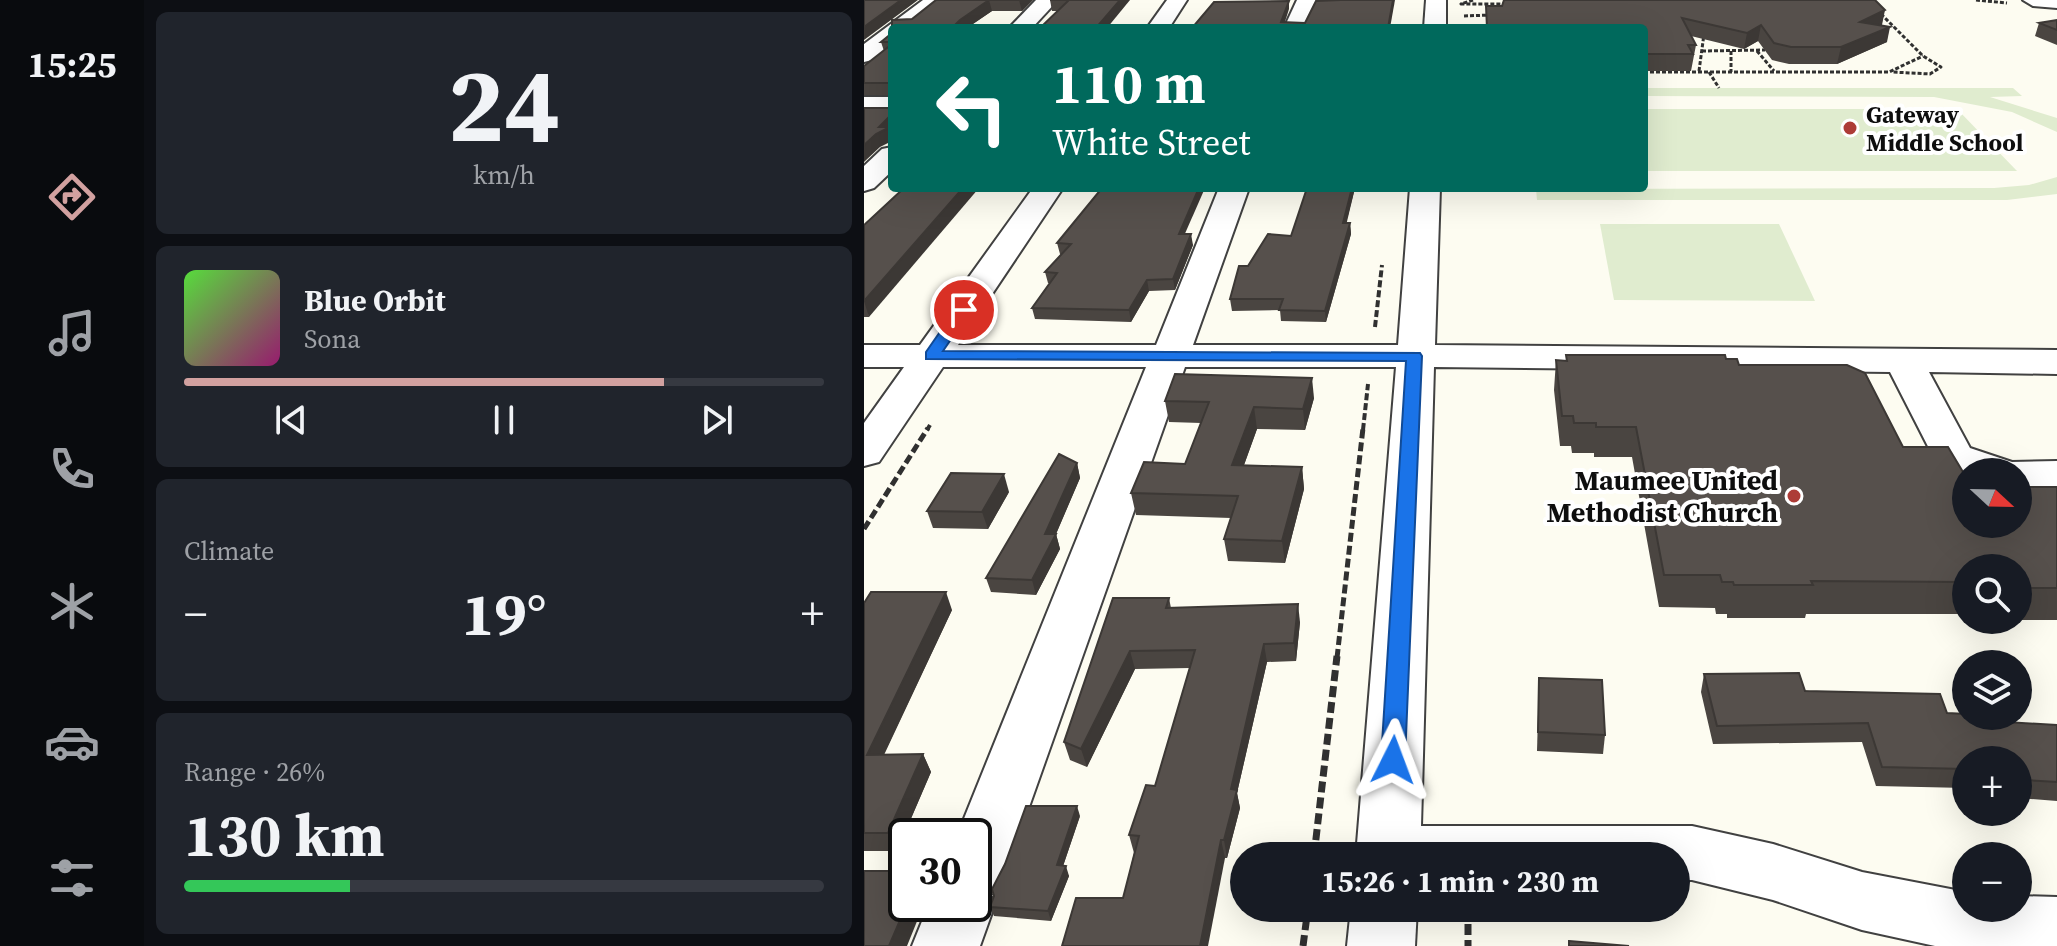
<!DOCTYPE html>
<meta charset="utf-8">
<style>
body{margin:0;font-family:"Source Serif 4",serif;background:#20242c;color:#f1f3f6;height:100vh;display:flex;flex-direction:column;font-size:30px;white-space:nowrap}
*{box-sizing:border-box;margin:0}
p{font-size:26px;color:#9ea1a6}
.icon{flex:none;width:44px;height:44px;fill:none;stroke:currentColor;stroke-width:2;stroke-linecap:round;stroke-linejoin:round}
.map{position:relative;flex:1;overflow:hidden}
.drawer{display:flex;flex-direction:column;gap:12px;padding:12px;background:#0d0f14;width:720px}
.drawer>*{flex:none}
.banner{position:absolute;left:24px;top:24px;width:760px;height:168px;border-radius:8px;box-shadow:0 8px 32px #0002;background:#00695c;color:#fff;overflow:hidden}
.needle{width:52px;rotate:112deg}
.buttons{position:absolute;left:1088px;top:458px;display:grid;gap:16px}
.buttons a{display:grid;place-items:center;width:80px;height:80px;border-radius:50%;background:#171b24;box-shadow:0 8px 32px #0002;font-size:40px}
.speed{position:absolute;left:24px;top:818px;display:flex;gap:16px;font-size:40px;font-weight:700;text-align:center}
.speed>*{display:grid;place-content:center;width:104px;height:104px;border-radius:50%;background:#171b24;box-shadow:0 8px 32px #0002;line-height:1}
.speed .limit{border:4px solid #111;border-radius:12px;background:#fff;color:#111}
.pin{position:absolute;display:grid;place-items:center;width:68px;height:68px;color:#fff;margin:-34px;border:4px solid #fff;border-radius:50%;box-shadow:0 2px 8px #0007}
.me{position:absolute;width:88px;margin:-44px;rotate:3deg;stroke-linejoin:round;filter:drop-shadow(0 0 6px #0008)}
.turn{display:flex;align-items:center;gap:28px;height:168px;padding:0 32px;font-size:36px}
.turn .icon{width:104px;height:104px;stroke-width:2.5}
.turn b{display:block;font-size:56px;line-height:68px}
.big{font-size:60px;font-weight:700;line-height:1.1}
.drawer .tile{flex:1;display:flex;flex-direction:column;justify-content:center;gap:12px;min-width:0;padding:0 28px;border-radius:12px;background:#20242c}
.drawer .dial{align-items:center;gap:0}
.dial b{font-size:104px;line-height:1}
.song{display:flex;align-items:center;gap:24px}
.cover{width:96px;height:96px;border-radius:12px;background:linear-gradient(135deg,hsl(110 70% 55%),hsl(320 70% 35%))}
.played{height:8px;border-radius:4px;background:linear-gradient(90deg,#d2a1a0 75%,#363941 75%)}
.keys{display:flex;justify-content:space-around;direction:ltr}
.heat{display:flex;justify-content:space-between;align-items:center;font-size:44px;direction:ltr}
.charge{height:12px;border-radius:6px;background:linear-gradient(90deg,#34c759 26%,#363941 0)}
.trip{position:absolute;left:366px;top:842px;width:460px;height:80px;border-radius:40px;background:#171b24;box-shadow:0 8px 32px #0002;font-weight:700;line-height:80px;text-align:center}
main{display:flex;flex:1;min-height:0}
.dock{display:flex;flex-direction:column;width:144px;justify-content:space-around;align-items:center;background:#090b0e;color:#9ea1a6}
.dock .icon{width:56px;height:56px}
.dock .selected{color:#d2a1a0}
.dock b{font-size:36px;color:#f1f3f6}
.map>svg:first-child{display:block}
.pitch{fill:#e0eccf}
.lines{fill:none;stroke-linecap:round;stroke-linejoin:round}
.minor-casing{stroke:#414141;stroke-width:4}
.path-far3{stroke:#303030;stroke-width:3;stroke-dasharray:4 2;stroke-linecap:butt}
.path-far2{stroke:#303030;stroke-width:4;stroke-dasharray:7 3;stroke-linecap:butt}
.path-far1{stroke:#303030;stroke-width:5;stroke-dasharray:9 4;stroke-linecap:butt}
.path{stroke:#303030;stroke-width:7;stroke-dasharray:11 5;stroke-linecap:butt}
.minor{fill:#fff;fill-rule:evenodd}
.wall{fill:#4a4541}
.shaded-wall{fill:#3c3835}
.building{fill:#56504c;stroke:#3c3835;stroke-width:2}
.route{fill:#1a73e8;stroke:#114b97;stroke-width:2}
.poi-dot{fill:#ad3c37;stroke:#fff;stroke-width:3}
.labels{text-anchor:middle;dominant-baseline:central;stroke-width:8;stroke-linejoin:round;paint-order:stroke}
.far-poi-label{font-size:24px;font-weight:bold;fill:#0e0e0e;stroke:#fff;text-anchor:start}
.poi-label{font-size:28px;font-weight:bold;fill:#0e0e0e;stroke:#fff;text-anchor:end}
</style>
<main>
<nav class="dock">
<b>15:25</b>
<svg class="icon selected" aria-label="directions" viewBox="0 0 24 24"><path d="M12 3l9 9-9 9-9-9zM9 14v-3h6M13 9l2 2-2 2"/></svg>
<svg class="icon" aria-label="music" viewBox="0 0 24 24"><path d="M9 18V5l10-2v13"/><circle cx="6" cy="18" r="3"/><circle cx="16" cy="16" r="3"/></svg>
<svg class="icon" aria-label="phone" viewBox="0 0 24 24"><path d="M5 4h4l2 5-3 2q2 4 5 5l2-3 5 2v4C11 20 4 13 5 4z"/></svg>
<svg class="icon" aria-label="climate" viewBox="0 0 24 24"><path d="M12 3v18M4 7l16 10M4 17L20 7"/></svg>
<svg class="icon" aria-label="car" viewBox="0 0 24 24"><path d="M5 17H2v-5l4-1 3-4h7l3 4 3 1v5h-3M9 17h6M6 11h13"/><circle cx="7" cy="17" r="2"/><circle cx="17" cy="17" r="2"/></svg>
<svg class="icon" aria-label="filters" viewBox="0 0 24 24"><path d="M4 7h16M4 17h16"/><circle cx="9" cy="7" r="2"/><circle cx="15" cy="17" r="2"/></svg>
</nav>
<section class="drawer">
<div class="tile dial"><b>24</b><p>km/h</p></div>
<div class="tile">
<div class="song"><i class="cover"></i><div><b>Blue Orbit</b><p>Sona</p></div></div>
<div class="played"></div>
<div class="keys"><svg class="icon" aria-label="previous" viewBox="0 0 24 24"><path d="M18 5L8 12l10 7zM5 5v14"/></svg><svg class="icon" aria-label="pause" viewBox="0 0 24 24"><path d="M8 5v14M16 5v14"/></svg><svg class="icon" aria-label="next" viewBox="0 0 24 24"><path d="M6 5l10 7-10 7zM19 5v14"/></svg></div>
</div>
<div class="tile"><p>Climate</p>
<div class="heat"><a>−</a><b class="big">19°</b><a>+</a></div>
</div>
<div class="tile"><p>Range · 26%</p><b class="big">130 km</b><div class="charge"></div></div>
</section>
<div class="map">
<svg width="1193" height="946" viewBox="0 0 1193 946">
<rect width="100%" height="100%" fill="#fdfcf1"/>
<g class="pitch">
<path d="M780,88h369l9,8 -32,1 67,21v14l-45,-20 -78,-15 -290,-1z"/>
<path d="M780,109h313l60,62h-373z"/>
<path d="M1193,177v17l-50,6h-470l-1,-11 458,-1 35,-3z"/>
<path d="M736,224h179l36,77 -201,-1z"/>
</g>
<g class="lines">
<g class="minor-casing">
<g id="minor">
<path d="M59,0h23l-33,28h-21v16l-20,16 -8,2v-18z"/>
<path d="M172,0h22l-26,28h-23z"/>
<path d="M303,0h20l-18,28h-22z"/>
<path d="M433,0h20l-11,28h-22z"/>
<path d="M562,0h20v28h-22z"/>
<path d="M1159,0h34v8l-24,-2z"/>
<rect x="0" y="97" width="28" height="16"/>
<path d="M28,147v24l-18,17 -10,3v-25l18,-17z"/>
<path d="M169,188h30l-105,157h198l63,-157h30l-56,157h205l12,-157h30l-5,157 622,5v24l-128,-2 41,76 42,14 45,-1v26h-39v-15h-52v4l-28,-10 -48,-94 -456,-5 -13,459h271l81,18 89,28 104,20v16h52v-12l39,1v49h-122l-73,-16 -89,-30 -81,-20h-16v-24h-320l40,-489h-211l-179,505 -9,20 -7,2 5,10 -15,42h-68l17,-42h45v-68h-17l189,-469h-203l-64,95 -15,4v-43l40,-56h-40v-22h56z"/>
<path d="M487,908h66l-2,38h-68z"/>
</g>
</g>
<g class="path-far3">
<path d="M609,0l-12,4h46"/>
<path d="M1112,0l31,3"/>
<path d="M1017,14l42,42 18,11 -11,7 -38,-2"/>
<path d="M600,16l26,-1"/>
<path d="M838,51l63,-1"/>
<path d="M867,51v21"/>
<path d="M893,51l17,20"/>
<path d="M835,71l5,-37"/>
<path d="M780,72h245l34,-16"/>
<path d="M845,72l10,16"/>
</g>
<g class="path-far2">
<path d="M511,327l7,-62"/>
<path d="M63,430l3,-5"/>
<path d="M499,430l5,-46"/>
</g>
<g class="path-far1">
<path d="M0,529l64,-101"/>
<path d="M473,658l26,-230"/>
</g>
<g class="path">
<path d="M450,856l23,-200"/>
<path d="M604,908v38"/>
<path d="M439,946l5,-38"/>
</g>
<use href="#minor" class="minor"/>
</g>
<g class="wall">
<path d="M72,0h97l-11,11h-30l-25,17h-75v67h-28v-29l20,-15 -3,-9 11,-9v-13l20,-1z"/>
<path d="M186,0h80l-72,11h-6z"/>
<path d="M622,6l396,19h-1l6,17 -50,22h-48l-17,-4 -14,-19 -14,8 -53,-13 5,9 -5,26h-47v-43h-158z"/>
<path d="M1193,20v25l-22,-9 4,-13z"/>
<path d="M443,188h48l-9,35h4l1,11 -25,88 -45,-1 -1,-11 -48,1 -2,-12 18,-33 43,-30z"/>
<path d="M0,225l5,92h-5z"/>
<path d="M321,234l8,11 -18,45 -26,1 -18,31 -96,-3 -3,-11 18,-25h-2l-3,-11 16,-18h-1l-3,-11z"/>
<path d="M702,355l160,4 177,88 63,77 91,-37v133h-41h2v-52h-52v46h-160l-1,4h-78v-4h-11l-1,-6 -56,-1 -27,-150h-38v-4h-22l-1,-7h-11l-6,-56 2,-30 10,1z"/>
<path d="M450,398l-9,32 -48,-1 -13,36 58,2 2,22 -19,74 -57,-2 -4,-22 7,-21 -95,-3 -5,-22 54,-29 16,-41 -32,-1 -4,-21z"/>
<path d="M213,463l3,15 -24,56 4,15 -24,46 -45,-3 -5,-14z"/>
<path d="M145,492l-21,37 -55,-1 -6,-17z"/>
<path d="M305,598l2,10 129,14 -4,39 -29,1 -30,131 3,15 -13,50h-2l-102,40 11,-45 -5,-18 26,-49 35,-118 -55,1 -48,98 -17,-7 -6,-18z"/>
<path d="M0,603l88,7 -68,145 39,-1 8,18 -34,79h-33z"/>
<path d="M840,674l243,39 26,7 84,5v76l-39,-3v-38h-52v28l-90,-2 -14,-44 -149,2 -12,-52z"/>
<path d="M675,678l66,57 -2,19 -66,-3z"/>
<path d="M216,816l-17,50 6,10 -18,45 -57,-5 -4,-9z"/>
</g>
<g class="shaded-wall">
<path d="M37,0h17l-54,40v-13z"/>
<path d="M125,0l3,11 -25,17h-15l8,-8z"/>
<path d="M155,0h14l-11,11z"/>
<path d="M256,0h10l-23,28h-11z"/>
<path d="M529,0h2l-5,28h-2z"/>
<path d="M425,1v8l-6,19 -2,-6z"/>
<path d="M1021,10l-3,15 -25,13 3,-16z"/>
<path d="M897,25l-3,16 -14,8 3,-16z"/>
<path d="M1026,27l-3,15 -50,22 4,-17z"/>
<path d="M28,114v27l-12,6 -16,15v-17l15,-18z"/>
<path d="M99,188h16l-110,129 -5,-16z"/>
<path d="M335,188h6l-25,57 -1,-11z"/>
<path d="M488,188h3l-11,46 -1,-11z"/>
<path d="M486,223l1,11 -25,88 -1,-11z"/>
<path d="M327,234l2,11 -18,45 -2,-11z"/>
<path d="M283,280l2,11 -18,31 -2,-12z"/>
<path d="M448,378l2,20 -9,32 -2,-21z"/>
<path d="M390,407l3,22 -21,58 -4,-22z"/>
<path d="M213,463l3,15 -27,63 3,-7 4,15 -24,46 -4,-15 13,-46z"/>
<path d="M438,467l2,22 -19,74 -3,-22z"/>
<path d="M140,474l5,18 -21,37 -6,-17z"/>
<path d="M82,592l6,18 -77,163 -8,-18z"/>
<path d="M434,604l2,18 -4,39 -2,-18z"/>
<path d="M400,644l3,18 -30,131 3,15 -13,50 -3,-18 7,-51z"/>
<path d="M266,651l5,18 -48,98 -6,-18z"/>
<path d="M59,754l8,18 -34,79 -9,-18z"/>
<path d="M213,806l3,10 -20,59 -3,-10z"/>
<path d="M357,840l4,18 -17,88h-8z"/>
<path d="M202,866l3,10 -18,45 -3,-10z"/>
<path d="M43,904h17l-17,42h-18z"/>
</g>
<g class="building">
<path d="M0,0h37l-37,27z"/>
<path d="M72,0h83h-30l-29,20 -8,8h-60v14h-11l11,-9v-13l20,-1z"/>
<path d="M186,0h70l-24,28h-56l29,-28z"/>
<path d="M477,0h52l-5,28h-196l22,-26 75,-1 -8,21 24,1 11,-22z"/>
<path d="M640,0h371l10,10 -25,12 30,5 -49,20h-50l-17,-4 -13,-18 -14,8 -65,-15 14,27h-8l5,9h-49v-26h-157l-1,-22h16z"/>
<path d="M1193,20v10l-18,-7z"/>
<path d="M28,44v38l-1,1h-27v-17z"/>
<path d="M0,108h28v6l-13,13h11l-14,7 -12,11z"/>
<path d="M40,188h59l-99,113v-76z"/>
<path d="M238,188h97l-20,46h12l-18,45 -26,1 -18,30 -97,-2 25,-35 -12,-1 26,-28 -14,-1z"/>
<path d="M443,188h45l-9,35h7l-25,88 -46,-1 4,-11h-53l9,-33h9l20,-32 23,2z"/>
<path d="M702,355h159l1,4h11l2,6h108l18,8 38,74h45l18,30v47h52v-37h39v101h-28l-4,-6h-7v-14h-52v14l-155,-1 2,4h-79l-1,-3h-11l-2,-7h-56l-28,-148h-40v-4h-22l-1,-7h-11l-6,-56 11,1z"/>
<path d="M311,374l137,4 -9,31 -49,-2 -22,58 70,2 -20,74 -58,-2 14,-43 -107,-3 13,-31 41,2 24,-62 -44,-1z"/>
<path d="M195,454l18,9 -32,71h11l-24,46 -46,-2z"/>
<path d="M87,473l53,1 -22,38 -55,-1z"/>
<path d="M7,592h75l-79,163 56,-1 -35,79h-24v-230z"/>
<path d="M249,598h56l-3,10 132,-4 -4,39 -30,1 -33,145 6,1 -13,50h-3l-21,106h-138l14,-48h47l16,-62 -10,-1 17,-50 9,1 40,-136 -65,1 -49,98 -17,-7z"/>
<path d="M935,673l6,18 135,3 7,19 19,1v2h5l2,4 84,5v57l-31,-2 -3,-9h-5v-11h-52v9l-84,-2 -14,-44 -151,3 -13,-52z"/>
<path d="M675,678l63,2 3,55 -67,-3z"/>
<path d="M162,806h51l-20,59 9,1 -18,45 -58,-4 4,-11 -2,-7 13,-25z"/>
<path d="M0,871h42v33h1l-18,42h-25z"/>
<path d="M705,941l60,5h-60z"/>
</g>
<path class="route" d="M100,305l7,5 -28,41 477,2 2,3 -17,404 -4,7 -8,3 -9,-3 -3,-7 25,-399 -480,-2v-7l32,-46z"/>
<g class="poi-dot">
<circle cx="986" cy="128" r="8"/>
<circle cx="930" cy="496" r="8"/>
</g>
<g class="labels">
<g class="far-poi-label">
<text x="1002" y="114">Gateway<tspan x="1002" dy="28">Middle School</tspan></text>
</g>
<g class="poi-label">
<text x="914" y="480">Maumee United<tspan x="914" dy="32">Methodist Church</tspan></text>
</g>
</g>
</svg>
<div class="buttons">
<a><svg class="needle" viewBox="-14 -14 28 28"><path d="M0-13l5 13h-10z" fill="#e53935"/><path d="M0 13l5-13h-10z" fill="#9ea1a6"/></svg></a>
<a><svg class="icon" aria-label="search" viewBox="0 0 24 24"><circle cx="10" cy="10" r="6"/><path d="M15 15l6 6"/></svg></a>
<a><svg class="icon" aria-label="layers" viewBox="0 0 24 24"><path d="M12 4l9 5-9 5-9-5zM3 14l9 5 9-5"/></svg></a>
<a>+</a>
<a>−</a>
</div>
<div class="speed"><div class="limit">30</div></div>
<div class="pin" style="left:100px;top:310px;background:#d93025"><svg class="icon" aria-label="arrive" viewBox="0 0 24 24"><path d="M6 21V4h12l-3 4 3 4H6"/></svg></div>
<svg class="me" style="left:529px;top:760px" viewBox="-20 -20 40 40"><path d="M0-17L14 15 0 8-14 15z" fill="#1a73e8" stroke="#fff" stroke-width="4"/></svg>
<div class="trip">15:26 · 1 min · 230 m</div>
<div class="banner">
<div class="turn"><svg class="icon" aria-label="left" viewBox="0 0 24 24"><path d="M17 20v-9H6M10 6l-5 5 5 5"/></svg><div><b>110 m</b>White Street</div></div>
</div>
</div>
</main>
